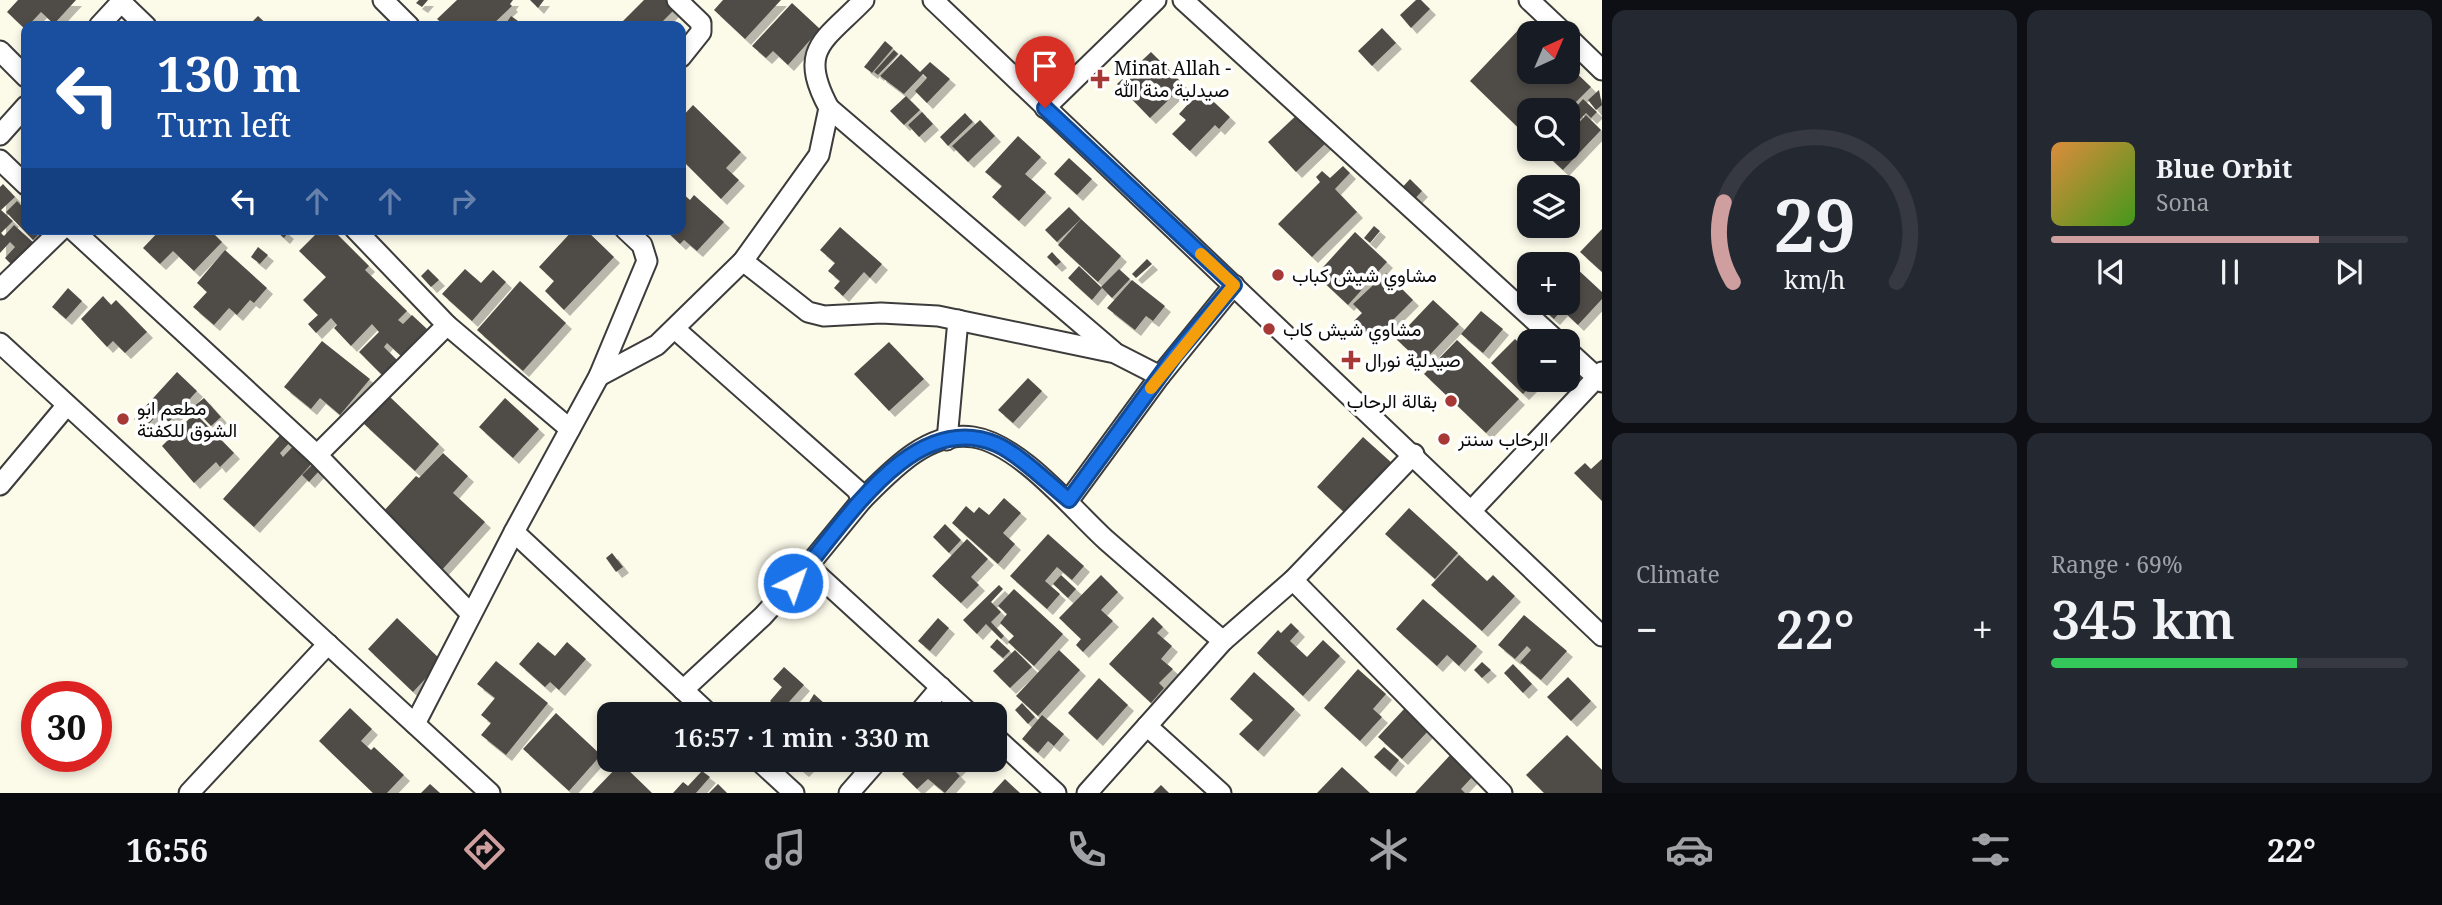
<!DOCTYPE html>
<meta charset="utf-8">
<style>
body{margin:0;font-family:"Noto Serif",Vazirmatn,serif;background:#242831;color:#f1f3f6;height:100vh;display:flex;flex-direction:column;font-size:26px;white-space:nowrap}
*{box-sizing:border-box;margin:0}
p{font-size:23px;color:#9ea1a6}
.icon{flex:none;width:38px;height:38px;fill:none;stroke:currentColor;stroke-width:2;stroke-linecap:round;stroke-linejoin:round}
.map{position:relative;flex:1;overflow:hidden}
.side{display:flex;flex-direction:column;gap:10px;padding:10px;background:#0d0f14;width:840px}
.side>*{flex:none}
.hud{position:absolute;left:21px;top:21px;width:665px;height:214px;border-radius:14px;box-shadow:0 4px 10px #0003;background:#1a4fa0;color:#fff;overflow:hidden}
.needle{width:46px;rotate:44deg}
.controls{position:absolute;left:1517px;top:21px;display:grid;gap:14px}
.controls a{display:grid;place-items:center;width:63px;height:63px;border-radius:14px;background:#171b24;box-shadow:0 4px 10px #0003;font-size:35px}
.speed{position:absolute;left:21px;top:681px;display:flex;gap:14px;font-size:35px;font-weight:700;text-align:center}
.speed>*{display:grid;place-content:center;width:91px;height:91px;border-radius:50%;background:#171b24;box-shadow:0 4px 10px #0003;line-height:1}
.speed .limit{border:10px solid #d22;background:#fff;color:#111}
.pin{position:absolute;display:grid;place-items:center;width:60px;height:60px;color:#fff;margin:-72px -30px;border-radius:50% 50% 50% 0;rotate:-45deg;box-shadow:0 0 7px #0007}
.pin .icon{rotate:45deg}
.me{position:absolute;width:77px;margin:-38px;rotate:41deg;stroke-linejoin:round;filter:drop-shadow(0 0 5px #0008)}
.turn{display:flex;align-items:center;gap:24px;height:147px;padding:0 21px;font-size:32px}
.turn .icon{width:91px;height:91px;stroke-width:2.5}
.turn b{display:block;font-size:49px;line-height:60px}
.lanes{display:flex;align-items:center;height:66px;padding:0 21px;background:#0003;justify-content:center;gap:35px;direction:ltr}
.lanes .off{opacity:.35}
.big{font-size:52px;font-weight:600;line-height:1.1}
.side .card{flex:1;display:flex;flex-direction:column;justify-content:center;gap:10px;min-width:0;padding:0 24px;border-radius:14px;background:#242831}
.side .dial{align-items:center;gap:0}
.dial svg{height:182px;overflow:visible;fill:none;stroke:#363941;stroke-width:7;stroke-linecap:round;text-anchor:middle}
.dial text{fill:#f1f3f6;stroke:none}
.song{display:flex;align-items:center;gap:21px}
.cover{width:84px;height:84px;border-radius:10px;background:linear-gradient(135deg,hsl(30 70% 55%),hsl(100 70% 35%))}
.played{height:7px;border-radius:4px;background:linear-gradient(90deg,#cf9f9f 75%,#363941 75%)}
.keys{display:flex;justify-content:space-around;direction:ltr}
.heat{display:flex;justify-content:space-between;align-items:center;font-size:38px;direction:ltr}
.charge{height:10px;border-radius:5px;background:linear-gradient(90deg,#34c759 69%,#363941 0)}
.side .tiles{flex:1;display:grid;gap:10px;grid-template-columns:repeat(2,1fr)}
.trip{position:absolute;left:597px;top:702px;width:410px;height:70px;border-radius:14px;background:#171b24;box-shadow:0 4px 10px #0003;font-weight:600;line-height:70px;text-align:center}
.menu{display:flex;height:112px;justify-content:space-around;align-items:center;background:#090b0e;color:#9ea1a6}
.menu .icon{width:49px;height:49px}
.menu .active{color:#cf9f9f}
.menu b{font-size:32px;color:#f1f3f6}
main{display:flex;flex:1;min-height:0}
.map>svg:first-child{display:block}
.building{fill:#504c47;filter:url(#shadow)}
.lines{fill:none;stroke-linecap:round;stroke-linejoin:round}
.minor-casing{stroke:#3c3c3c;stroke-width:23}
.minor{stroke:#fff;stroke-width:19}
.route-casing{stroke:#114b97;stroke-width:18}
.route{stroke:#1a73e8;stroke-width:12}
.slow{stroke:#f59e0b;stroke-width:12}
.poi-dot{fill:#a63935;stroke:#fff;stroke-width:2.5}
.labels{text-anchor:middle;dominant-baseline:central;stroke-width:7;stroke-linejoin:round;paint-order:stroke}
.poi-label{font-size:19px;fill:#090909;stroke:#fff;text-anchor:start}
</style>
<main>
<div class="map">
<svg width="1602" height="793" viewBox="0 0 1602 793">
<defs>
<filter id="shadow"><feDropShadow dx="6" dy="6" stdDeviation="0" flood-color="#0004"/></filter>
</defs>
<rect width="100%" height="100%" fill="#fcfae9"/>
<g class="building">
<path d="M18,0h58l-22,24 -13,-12 -16,17 -18,-17z"/>
<path d="M419,0h9l-6,7 -6,-4z"/>
<path d="M457,0h56l-3,4 2,2 -21,20h-46l-8,-7z"/>
<path d="M530,0h14l-6,8z"/>
<path d="M644,0h29l6,5 -21,21h-40z"/>
<path d="M723,0h58l-36,39 -31,-29z"/>
<path d="M1416,0h5l9,9 -19,19 -11,-13z"/>
<path d="M792,3l28,26 -32,36 -15,-14 -7,7 -14,-12z"/>
<path d="M258,16l11,10h-21z"/>
<path d="M511,16l14,10h-21z"/>
<path d="M1524,24l10,9h-4v39h38v-7l23,22 -19,19 6,6 -10,10v-12h-38v29l-60,-58z"/>
<path d="M1382,28l14,15 -24,23 -14,-15z"/>
<path d="M885,41l8,7 -21,25 -8,-6z"/>
<path d="M894,50l4,4 -20,21 -4,-3z"/>
<path d="M1151,52l33,33 -34,33 -33,-34z"/>
<path d="M901,54l19,18 10,-10 20,17 -23,24 -12,-12 12,-13 -4,-4 -19,20 -24,-18z"/>
<path d="M1201,90l29,27 -11,12 -4,-4 -25,26 -18,-17 14,-14 -7,-6z"/>
<path d="M1599,90l3,15 -6,5 -8,-10z"/>
<path d="M906,96l14,14 -16,15 -14,-14z"/>
<path d="M1583,99l14,13 -6,6 -5,-5 -18,19v-8l12,-12 -5,-4z"/>
<path d="M693,105l48,47 -15,16 13,12 -18,19 -40,-40v-21l4,-4 -4,-4v-12z"/>
<path d="M922,112l11,12 -14,13 -11,-12z"/>
<path d="M1300,112l28,29 -32,31 -28,-30z"/>
<path d="M965,113l8,9 -25,24 -8,-9z"/>
<path d="M1586,115l15,15 -38,40 -23,-21h28v-15z"/>
<path d="M980,120l15,16 -27,26 -16,-16z"/>
<path d="M1018,136l23,21 -16,17 21,18 -27,29 -27,-24 10,-11 -17,-14z"/>
<path d="M1069,158l23,21 -15,16 -23,-21z"/>
<path d="M1343,166l7,7 -15,16 22,23 -45,45 -34,-33 42,-42 -4,-5 6,-6 8,7z"/>
<path d="M1410,179l12,12 -10,11 -13,-11z"/>
<path d="M3,184l12,13 -14,13 12,11 -12,12 3,3 10,-11 21,19 -21,23 -9,-9 10,-11 -5,-5 -10,11v-66z"/>
<path d="M681,192l9,8 4,-5 30,27 -27,29 -13,-11 -4,4 -16,-15h17z"/>
<path d="M17,201l9,9v19h18l-11,11 -27,-28z"/>
<path d="M1069,207l12,12 -24,23 -12,-12z"/>
<path d="M1081,219l40,37 -23,26 -40,-37z"/>
<path d="M1374,226l6,5 -10,12 -6,-5z"/>
<path d="M840,227l42,37 -12,14 -6,-6 -21,24 -9,-8 6,-7 -12,-10 7,-8 -15,-13z"/>
<path d="M161,229h48l13,13 -28,29 -21,-20 -13,13 -17,-16z"/>
<path d="M274,229h9l5,4 -4,5z"/>
<path d="M321,229h11l37,37 -4,4 42,41 -9,9 5,4 9,-9 15,14 -26,27 -14,-13 -3,4 13,13 -15,15 -23,-23 20,-20 -7,-8 -21,22 -17,-18 3,-3 -6,-7 -15,15 -8,-9 10,-9 -15,-15 23,-23 -27,-26z"/>
<path d="M574,229h11l29,28 -50,53 -19,-19 9,-10 -15,-14z"/>
<path d="M1602,229v43l-22,-20z"/>
<path d="M1355,232l32,30 -39,43 -32,-30z"/>
<path d="M258,247l10,8 -8,9 -9,-7z"/>
<path d="M225,250l42,38 -13,15 -4,-3 -13,15 -8,-7 -15,17 -21,-18 14,-15 -10,-9z"/>
<path d="M1052,252l9,10 -5,4 -9,-9z"/>
<path d="M1147,259l5,5 -16,14 -4,-4z"/>
<path d="M1079,266l23,22 -10,12 -24,-22z"/>
<path d="M1575,267l27,25v7l-24,26 -16,-15 -8,9 -18,-16h32v-29z"/>
<path d="M428,269l11,11 -8,7 -10,-11z"/>
<path d="M465,269l16,14 12,-13 13,12 -34,39 -30,-27z"/>
<path d="M1119,269l11,10 -18,19 -11,-11z"/>
<path d="M1386,273l27,27 -40,40 -19,-19 8,-8 -9,-9z"/>
<path d="M1132,280l33,26 -12,15 -7,-5 -11,14 -28,-22z"/>
<path d="M520,281l46,42 -43,48 -46,-41z"/>
<path d="M68,288l14,13 -16,18 -14,-12z"/>
<path d="M103,296l8,9 5,-5 31,32 -22,21 -12,-12 -6,6 -26,-28z"/>
<path d="M1433,300l26,24 -37,39 -26,-24z"/>
<path d="M1481,311l22,18 -20,24 -22,-19z"/>
<path d="M1515,339l15,14v27h7l-14,14 -32,-31z"/>
<path d="M1457,340l62,59 -33,34 -62,-59z"/>
<path d="M322,341l48,38 -30,36 -20,-17 -9,11 -27,-22z"/>
<path d="M889,342l35,37 -35,32 -35,-37z"/>
<path d="M177,372l20,19 -28,31 -10,-9 -15,16 -10,-10z"/>
<path d="M1028,378l14,13 -29,32 -15,-13z"/>
<path d="M389,396l50,48 -24,27 -52,-48z"/>
<path d="M204,398l17,19 -10,9 -18,-19z"/>
<path d="M505,398l34,31 -26,29 -34,-31z"/>
<path d="M195,413l39,40 -14,14 -4,-5 -22,21 -32,-37z"/>
<path d="M283,432l9,8 -12,13 3,4 14,-15 19,17 -62,68 -31,-28z"/>
<path d="M1363,437l30,27 -47,50 -29,-27z"/>
<path d="M443,453l25,23 -15,17 32,29 -44,49 -61,-56 36,-39 3,2z"/>
<path d="M1602,459v42l-28,-28 11,-10 6,6z"/>
<path d="M312,465l7,6 -10,11 -7,-7z"/>
<path d="M1004,498l17,15 -18,20 12,11 -17,20 -46,-41 14,-17 8,7 5,-6 10,8z"/>
<path d="M1409,508l49,45 -23,26 -50,-45z"/>
<path d="M945,524l16,16 -12,13 -16,-16z"/>
<path d="M1048,534l36,32 -12,14 -15,-13 -12,14 15,13 -13,15 -37,-33z"/>
<path d="M967,539l21,20 -17,18 8,8 -18,18 -29,-27z"/>
<path d="M612,553l11,14 -7,5 -10,-14z"/>
<path d="M1459,555l28,26 6,-6 22,21 -33,35 -51,-46z"/>
<path d="M1061,575l15,14 -8,9 -15,-14z"/>
<path d="M1101,575l17,17 -17,18 12,11 -30,31 -7,-7 5,-6 -22,-21z"/>
<path d="M999,585l4,4 -12,13 10,10 -10,10 13,14 -3,3 -15,-15 -9,10 -14,-14z"/>
<path d="M1014,589l49,45 -29,32 -26,-24 6,-6 -14,-13 7,-9 -9,-8z"/>
<path d="M1423,599l54,47 -18,20 -12,-11 -10,11 -41,-37z"/>
<path d="M1524,615l43,36 -26,29 -21,-18 11,-12 -4,-4 -12,13 -17,-14z"/>
<path d="M1153,617l10,10 -6,6 15,13 -11,13 12,10 -14,14 5,5 -13,15 -42,-39z"/>
<path d="M397,618l45,43 -29,31 -45,-43z"/>
<path d="M938,618l11,10 -19,23 -12,-10z"/>
<path d="M1291,623l8,8 -9,10 17,16 16,-17 17,16 -37,40 -46,-43 21,-23 3,3z"/>
<path d="M997,639l13,12 -7,7 -13,-11z"/>
<path d="M538,642l17,14 12,-14 19,17 -27,31 -9,-8 -5,5 -26,-23z"/>
<path d="M1015,650l17,17 -22,21 -17,-17z"/>
<path d="M1059,650l21,20 -42,46 -22,-20z"/>
<path d="M496,661l52,42 -42,52 -25,-20 10,-12 -10,-8 14,-17 -18,-14z"/>
<path d="M1482,662l9,8 -9,8 -8,-8z"/>
<path d="M1513,664l19,20 -9,9 -19,-20z"/>
<path d="M784,667l20,18 -23,26 -11,-10 12,-14 -9,-8z"/>
<path d="M1358,669l28,25 -13,15 9,8 -22,24 -36,-33z"/>
<path d="M1254,672l41,37 -37,42 -19,-17 14,-14 -23,-21z"/>
<path d="M1568,677l23,24 -20,20 -24,-24z"/>
<path d="M1099,678l29,27 -31,35 -29,-27z"/>
<path d="M814,694l22,20h-34z"/>
<path d="M1022,703l13,14 -7,7 -13,-14z"/>
<path d="M350,708l22,21 -11,12 10,9 3,-3 30,28 -17,18h-14l-54,-52z"/>
<path d="M1405,708l24,22 -27,29 -24,-22z"/>
<path d="M556,713l45,42 -32,36 -46,-42z"/>
<path d="M1042,715l22,19 -10,12 -6,-5 -10,12 -16,-14z"/>
<path d="M1567,735l35,35v23h-58l-18,-18z"/>
<path d="M1384,747l15,13 -9,11 -16,-14z"/>
<path d="M1453,752l23,21 -15,16 4,4h-50z"/>
<path d="M790,760h24l-11,11z"/>
<path d="M928,760h38l-11,11 5,5 -15,17 -17,-14 -11,10 -15,-15 10,-10 6,6z"/>
<path d="M621,763l31,30h-60z"/>
<path d="M1342,767l28,26h-53z"/>
<path d="M702,771l8,6 -14,16h-23l10,-11 5,4z"/>
<path d="M1005,779l15,14h-28z"/>
<path d="M430,784l10,9h-19z"/>
<path d="M718,784l9,9h-18z"/>
<path d="M1161,785l8,8h-16z"/>
</g>
<g class="lines">
<g class="minor-casing">
<g id="minor">
<path d="M383,0l26,26"/>
<path d="M677,0l24,23v9l-20,25"/>
<path d="M933,0l669,636"/>
<path d="M1183,0l374,341"/>
<path d="M1529,0l35,33"/>
<path d="M121,2l25,24"/>
<path d="M99,26l24,-26"/>
<path d="M1568,37l34,33"/>
<path d="M0,51l26,26"/>
<path d="M829,108l284,243"/>
<path d="M1045,108l111,-108"/>
<path d="M0,135l26,-29"/>
<path d="M0,160l26,25"/>
<path d="M72,229l245,226 154,159"/>
<path d="M743,261l65,51 16,4 57,-3 57,3 177,37 45,23 74,-91"/>
<path d="M0,289l62,-60"/>
<path d="M447,325l123,104"/>
<path d="M675,329l182,161 5,10 -54,66 162,148"/>
<path d="M0,343l490,450"/>
<path d="M1568,351l34,31"/>
<path d="M599,376l58,-31 86,-84 76,-106 10,-47c-32,-59 -5,-67 35,-108"/>
<path d="M947,440l11,-120"/>
<path d="M317,455l130,-130 -92,-96"/>
<path d="M0,485l67,-80"/>
<path d="M862,500c28,-28 66,-70 111,-63 47,7 99,72 133,103 39,34 78,68 117,101"/>
<path d="M1069,500l91,-124"/>
<path d="M1472,510l130,-138"/>
<path d="M514,532l195,182"/>
<path d="M1293,580l209,213"/>
<path d="M683,690l80,-74 45,-50"/>
<path d="M918,714l23,-27"/>
<path d="M415,724l99,-192 85,-156 48,-115 -5,-16 -17,-16"/>
<path d="M1147,726l74,67"/>
<path d="M994,736l62,57"/>
<path d="M758,760l36,33"/>
<path d="M189,793l139,-149"/>
<path d="M849,793l29,-33"/>
<path d="M1087,793l136,-152 70,-61 121,-126"/>
</g>
</g>
<use href="#minor" class="minor"/>
</g>
<g class="lines">
<g class="route-casing">
<path id="route" d="M793,583c48,-53 117,-175 203,-139 23,10 53,40 73,56l106,-145 59,-70 -189,-177"/>
</g>
<use href="#route" class="route"/>
<path class="slow" d="M1151,388l83,-103 -33,-31"/>
</g>
<g class="poi-dot">
<path d="M1096.5 68.5h7v7h7v7h-7v7h-7v-7h-7v-7h7z"/>
<circle cx="1278" cy="275" r="7"/>
<circle cx="1269" cy="329" r="7"/>
<path d="M1347.5 349.5h7v7h7v7h-7v7h-7v-7h-7v-7h7z"/>
<circle cx="1451" cy="401" r="7"/>
<circle cx="123" cy="419" r="7"/>
<circle cx="1444" cy="439" r="7"/>
</g>
<g class="labels">
<g class="poi-label">
<text x="1114" y="68">Minat Allah -<tspan x="1114" dy="22">صيدلية منة الله</tspan></text>
<text x="1292" y="275">مشاوي شيش كباب</text>
<text x="1283" y="329">مشاوي شيش كاب</text>
<text x="1365" y="360">صيدلية نورال</text>
<text x="1437" y="401" text-anchor="end">بقالة الرحاب</text>
<text x="137" y="408">مطعم ابو<tspan x="137" dy="22">الشوق للكفتة</tspan></text>
<text x="1458" y="439">الرحاب سنتر</text>
</g>
</g>
</svg>
<div class="controls">
<a><svg class="needle" viewBox="-14 -14 28 28"><path d="M0-13l5 13h-10z" fill="#e53935"/><path d="M0 13l5-13h-10z" fill="#9ea1a6"/></svg></a>
<a><svg class="icon" aria-label="search" viewBox="0 0 24 24"><circle cx="10" cy="10" r="6"/><path d="M15 15l6 6"/></svg></a>
<a><svg class="icon" aria-label="layers" viewBox="0 0 24 24"><path d="M12 4l9 5-9 5-9-5zM3 14l9 5 9-5"/></svg></a>
<a>+</a>
<a>−</a>
</div>
<div class="speed"><div class="limit">30</div></div>
<div class="pin" style="left:1045px;top:108px;background:#d93025"><svg class="icon" aria-label="arrive" viewBox="0 0 24 24"><path d="M6 21V4h12l-3 4 3 4H6"/></svg></div>
<svg class="me" style="left:793px;top:583px" viewBox="-20 -20 40 40"><circle r="17" fill="#1a73e8" stroke="#fff" stroke-width="3"/><path d="M0-11L8 9 0 5-8 9z" fill="#fff"/></svg>
<div class="trip">16:57 · 1 min · 330 m</div>
<div class="hud">
<div class="turn"><svg class="icon" aria-label="left" viewBox="0 0 24 24"><path d="M17 20v-9H6M10 6l-5 5 5 5"/></svg><div><b>130 m</b>Turn left</div></div>
<div class="lanes"><svg class="icon" aria-label="left" viewBox="0 0 24 24"><path d="M17 20v-9H6M10 6l-5 5 5 5"/></svg><svg class="icon off" aria-label="ahead" viewBox="0 0 24 24"><path d="M12 20V5M6 11l6-6 6 6"/></svg><svg class="icon off" aria-label="ahead" viewBox="0 0 24 24"><path d="M12 20V5M6 11l6-6 6 6"/></svg><svg class="icon off" aria-label="right" viewBox="0 0 24 24"><path d="M7 20v-9h11M14 6l5 5-5 5"/></svg></div>
</div>
</div>
<section class="side">
<div class="tiles">
<div class="card dial"><svg viewBox="0 0 100 80">
<path d="M14 69A42 42 0 1 1 86 69"/>
<path d="M14 69A42 42 0 0 1 10 34" stroke="#cf9f9f"/>
<text x="50" y="56" font-size="32" font-weight="700">29</text>
<text x="50" y="72" font-size="11">km/h</text>
</svg></div>
<div class="card">
<div class="song"><i class="cover"></i><div><b>Blue Orbit</b><p>Sona</p></div></div>
<div class="played"></div>
<div class="keys"><svg class="icon" aria-label="previous" viewBox="0 0 24 24"><path d="M18 5L8 12l10 7zM5 5v14"/></svg><svg class="icon" aria-label="pause" viewBox="0 0 24 24"><path d="M8 5v14M16 5v14"/></svg><svg class="icon" aria-label="next" viewBox="0 0 24 24"><path d="M6 5l10 7-10 7zM19 5v14"/></svg></div>
</div>
<div class="card"><p>Climate</p>
<div class="heat"><a>−</a><b class="big">22°</b><a>+</a></div>
</div>
<div class="card"><p>Range · 69%</p><b class="big">345 km</b><div class="charge"></div></div>
</div>
</section>
</main>
<nav class="menu">
<b>16:56</b>
<svg class="icon active" aria-label="directions" viewBox="0 0 24 24"><path d="M12 3l9 9-9 9-9-9zM9 14v-3h6M13 9l2 2-2 2"/></svg>
<svg class="icon" aria-label="music" viewBox="0 0 24 24"><path d="M9 18V5l10-2v13"/><circle cx="6" cy="18" r="3"/><circle cx="16" cy="16" r="3"/></svg>
<svg class="icon" aria-label="phone" viewBox="0 0 24 24"><path d="M5 4h4l2 5-3 2q2 4 5 5l2-3 5 2v4C11 20 4 13 5 4z"/></svg>
<svg class="icon" aria-label="climate" viewBox="0 0 24 24"><path d="M12 3v18M4 7l16 10M4 17L20 7"/></svg>
<svg class="icon" aria-label="car" viewBox="0 0 24 24"><path d="M5 17H2v-5l4-1 3-4h7l3 4 3 1v5h-3M9 17h6M6 11h13"/><circle cx="7" cy="17" r="2"/><circle cx="17" cy="17" r="2"/></svg>
<svg class="icon" aria-label="filters" viewBox="0 0 24 24"><path d="M4 7h16M4 17h16"/><circle cx="9" cy="7" r="2"/><circle cx="15" cy="17" r="2"/></svg>
<b>22°</b>
</nav>
